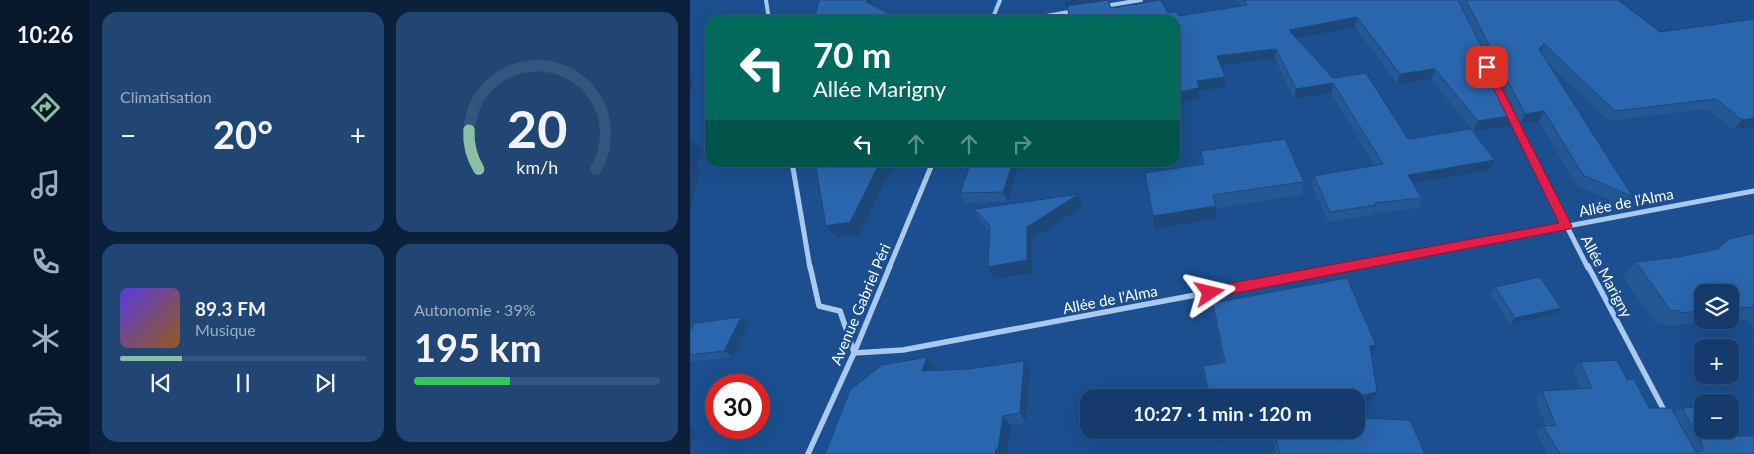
<!DOCTYPE html>
<html lang="fr">
<meta charset="utf-8">
<style>
body{margin:0;font-family:Lato,sans-serif;background:#214673;color:#f1f3f6;height:100vh;display:flex;flex-direction:column;font-size:19px;white-space:nowrap}
*{box-sizing:border-box;margin:0}
p{font-size:16px;color:#9dadc1}
.icon{flex:none;width:28px;height:28px;fill:none;stroke:currentColor;stroke-width:2;stroke-linecap:round;stroke-linejoin:round}
.map{position:relative;flex:1;overflow:hidden}
.panel{display:flex;flex-direction:column;gap:12px;padding:12px;background:#0b203b;width:600px}
.panel>*{flex:none}
.guide{position:absolute;left:15px;top:15px;width:475px;height:152px;border-radius:15px;box-shadow:0 5px 20px #0002,0 0 0 1px #33557e;background:#00695c;color:#fff;overflow:hidden}
.tools{position:absolute;left:1004px;top:284px;display:grid;gap:10px}
.tools a{display:grid;place-items:center;width:45px;height:45px;border-radius:10px;background:#143b6b;box-shadow:0 5px 20px #0002,0 0 0 1px #33557e;font-size:25px}
.speed{position:absolute;left:15px;top:374px;display:flex;gap:10px;font-size:25px;font-weight:700;text-align:center}
.speed>*{display:grid;place-content:center;width:65px;height:65px;border-radius:50%;background:#143b6b;box-shadow:0 5px 20px #0002,0 0 0 1px #33557e;line-height:1}
.speed .limit{border:8px solid #d22;background:#fff;color:#111}
.pin{position:absolute;display:grid;place-items:center;width:42px;height:42px;color:#fff;margin:-21px;border-radius:10px;box-shadow:0 2px 8px #0006}
.me{position:absolute;width:55px;margin:-28px;rotate:80deg;stroke-linejoin:round;filter:drop-shadow(0 0 4px #0008)}
.turn{display:flex;align-items:center;gap:18px;height:105px;padding:0 25px;font-size:22px}
.turn .icon{width:65px;height:65px;stroke-width:2.5}
.turn b{display:block;font-size:35px;line-height:42px}
.lanes{display:flex;align-items:center;height:48px;padding:0 25px;background:#0003;justify-content:center;gap:25px;direction:ltr}
.lanes .off{opacity:.35}
.big{font-size:38px;font-weight:700;line-height:1.1}
.panel .card{flex:1;display:flex;flex-direction:column;justify-content:center;gap:8px;min-width:0;padding:0 18px;border-radius:15px;background:#214673}
.panel .dial{align-items:center;gap:0}
.dial svg{height:130px;overflow:visible;fill:none;stroke:#33557e;stroke-width:7;stroke-linecap:round;text-anchor:middle}
.dial text{fill:#f1f3f6;stroke:none}
.song{display:flex;align-items:center;gap:15px}
.cover{width:60px;height:60px;border-radius:8px;background:linear-gradient(135deg,hsl(250 70% 55%),hsl(30 70% 35%))}
.played{height:5px;border-radius:2px;background:linear-gradient(90deg,#8abfa5 25%,#33557e 25%)}
.keys{display:flex;justify-content:space-around;direction:ltr}
.heat{display:flex;justify-content:space-between;align-items:center;font-size:28px;direction:ltr}
.charge{height:8px;border-radius:4px;background:linear-gradient(90deg,#34c759 39%,#33557e 0)}
.panel .tiles{flex:1;display:grid;gap:12px;grid-template-columns:repeat(2,1fr)}
.trip{position:absolute;left:390px;top:389px;width:285px;height:50px;border-radius:15px;background:#143b6b;box-shadow:0 5px 20px #0002,0 0 0 1px #33557e;font-weight:700;line-height:50px;text-align:center}
main{display:flex;flex:1;min-height:0}
.tab-bar{display:flex;flex-direction:column;width:90px;justify-content:space-around;align-items:center;background:#08182b;color:#9dadc1}
.tab-bar .icon{width:35px;height:35px}
.tab-bar .on{color:#8abfa5}
.tab-bar b{font-size:22px;color:#f1f3f6}
.map>svg:first-child{display:block}
.lines{fill:none;stroke-linecap:round;stroke-linejoin:round}
.street-far2{stroke:#a9c9ee;stroke-width:4}
.street-far1{stroke:#a9c9ee;stroke-width:5}
.street{stroke:#a9c9ee;stroke-width:5.5}
.wall{fill:#245895;fill-rule:evenodd}
.shaded-wall{fill:#1d4779}
.building{fill:#2a66ad;stroke:#1d4779}
.route{fill:#e11d48;stroke:#92132f}
.labels{text-anchor:middle;dominant-baseline:central;stroke-width:5;stroke-linejoin:round;paint-order:stroke}
.street-label{font-size:15px;fill:#fff;stroke:#1b4f8f}
</style>
<main>
<nav class="tab-bar">
<b>10:26</b>
<svg class="icon on" aria-label="directions" viewBox="0 0 24 24"><path d="M12 3l9 9-9 9-9-9zM9 14v-3h6M13 9l2 2-2 2"/></svg>
<svg class="icon" aria-label="music" viewBox="0 0 24 24"><path d="M9 18V5l10-2v13"/><circle cx="6" cy="18" r="3"/><circle cx="16" cy="16" r="3"/></svg>
<svg class="icon" aria-label="phone" viewBox="0 0 24 24"><path d="M5 4h4l2 5-3 2q2 4 5 5l2-3 5 2v4C11 20 4 13 5 4z"/></svg>
<svg class="icon" aria-label="climate" viewBox="0 0 24 24"><path d="M12 3v18M4 7l16 10M4 17L20 7"/></svg>
<svg class="icon" aria-label="car" viewBox="0 0 24 24"><path d="M5 17H2v-5l4-1 3-4h7l3 4 3 1v5h-3M9 17h6M6 11h13"/><circle cx="7" cy="17" r="2"/><circle cx="17" cy="17" r="2"/></svg>
</nav>
<section class="panel">
<div class="tiles">
<div class="card"><p>Climatisation</p>
<div class="heat"><a>−</a><b class="big">20°</b><a>+</a></div>
</div>
<div class="card dial"><svg viewBox="0 0 100 80">
<path d="M14 69A42 42 0 1 1 86 69"/>
<path d="M14 69A42 42 0 0 1 8 45" stroke="#8abfa5"/>
<text x="50" y="56" font-size="32" font-weight="700">20</text>
<text x="50" y="72" font-size="11">km/h</text>
</svg></div>
<div class="card">
<div class="song"><i class="cover"></i><div><b>89.3 FM</b><p>Musique</p></div></div>
<div class="played"></div>
<div class="keys"><svg class="icon" aria-label="previous" viewBox="0 0 24 24"><path d="M18 5L8 12l10 7zM5 5v14"/></svg><svg class="icon" aria-label="pause" viewBox="0 0 24 24"><path d="M8 5v14M16 5v14"/></svg><svg class="icon" aria-label="next" viewBox="0 0 24 24"><path d="M6 5l10 7-10 7zM19 5v14"/></svg></div>
</div>
<div class="card"><p>Autonomie · 39%</p><b class="big">195 km</b><div class="charge"></div></div>
</div>
</section>
<div class="map">
<svg width="1064" height="454" viewBox="0 0 1064 454">
<rect width="100%" height="100%" fill="#1b4f8f"/>
<g class="lines">
<g class="street-far2">
<path d="M76,0l3,20"/>
<path d="M415,6l36,-6"/>
<path d="M302,20l8,-20"/>
<path d="M334,20l50,-9"/>
<path d="M821,115l2,4"/>
</g>
<g class="street-far1">
<path d="M822,118l76,150"/>
<path d="M102,162l18,106"/>
<path d="M199,268l44,-106"/>
<path d="M654,268l410,-77"/>
</g>
<g class="street">
<path d="M120,266l9,40 21,5 14,41"/>
<path d="M898,266l78,148"/>
<path d="M164,353l49,-3 447,-84"/>
<path d="M118,454l46,-101 36,-87"/>
</g>
</g>
<g class="wall">
<path d="M374,0h39l8,8 57,5 11,3 62,-10 -4,-6h221l39,78 -39,-78h160l42,32 94,-13v107l-21,4 -25,-21 -99,12 -62,-59 86,135 -8,10 -49,-22 -37,-64 -19,3 -4,-8 -5,10 -38,5 -42,-52 -34,5 -42,-57 -59,11 37,40 75,61 82,31 -77,13 9,15 -4,10 -44,5 -1,2 -45,7 -16,-36 2,-10 61,-10 -44,-73 -37,6 -19,-40 -54,7 4,21 -26,4 1,7 -25,-78h-105l-3,-11h-1z"/>
<path d="M511,151l103,31 -2,13 -86,13v11l-62,10 -9,-56 56,-8z"/>
<path d="M330,162l-12,40 -43,1 -5,-10z"/>
<path d="M392,207l-50,33v33l-37,6 -5,-47 -9,-10 -7,-13z"/>
<path d="M1064,233v95l-9,-9 -80,7 -2,-3 -7,1 -33,-48 13,-14 42,-5 39,-8 12,-10zM1012,292h28v28h-28z"/>
<path d="M805,287l60,27 -45,10 -20,-30z"/>
<path d="M523,303l158,52 1,46 -16,-3h-148l-4,-22 -1,-10 20,-4 -9,-49z"/>
<path d="M59,324l-16,33 -43,5v-31z"/>
<path d="M237,357l9,10 -1,4 33,-2 56,-8 6,10 -4,52 -201,31z"/>
<path d="M890,362l47,18 22,28 25,5 8,-5 72,46h-206l-12,-22 7,-6h3l-11,-28 7,-7 39,-2 -9,-20z"/>
<path d="M525,430h51l-48,11z"/>
<path d="M580,430h86l69,24h-149z"/>
</g>
<g class="shaded-wall">
<path d="M177,0h5l-1,12 -5,-10z"/>
<path d="M386,0h27v3l-37,6 -1,-7z"/>
<path d="M667,17l-2,10 -67,13 1,-10z"/>
<path d="M854,44l-4,10 -1,-5z"/>
<path d="M586,49l-1,10 -58,7v-10z"/>
<path d="M745,69l-4,10 -34,5 3,-10z"/>
<path d="M0,76l4,5 -4,12z"/>
<path d="M535,77v10l-26,4 1,7 -25,6v-11l22,-12z"/>
<path d="M643,83l-2,10 -37,6 2,-10z"/>
<path d="M854,111l-5,10 -19,3 5,-10z"/>
<path d="M826,115l-5,11 -38,5 5,-10z"/>
<path d="M1064,118v8l-21,4 9,-10z"/>
<path d="M0,138l12,12 -5,15 4,4 -10,37h-1z"/>
<path d="M805,160l-5,10 -86,15 4,-10z"/>
<path d="M190,162h14l-34,72 -23,4 -11,-12z"/>
<path d="M323,162h7l-12,40 -5,-10z"/>
<path d="M389,194l3,13 -50,33v33l-37,6 -7,-12 39,-40z"/>
<path d="M526,206v13l-62,10 -1,-13z"/>
<path d="M871,308l-6,6 -45,10 5,-6z"/>
<path d="M51,317l8,7 -16,33 -9,-6z"/>
<path d="M686,345l-4,10 -2,-9z"/>
<path d="M237,357l9,10 -5,15 -9,-11z"/>
<path d="M334,361l6,10 -4,52 -6,-10z"/>
<path d="M687,392l-5,9 -16,4v-7h-4z"/>
<path d="M313,416l8,9 -4,29h-12z"/>
<path d="M0,429l7,4 -7,13z"/>
<path d="M541,430h35l-48,11v-8z"/>
</g>
<g class="building">
<path d="M129,0h48l-1,2 36,18h-88z"/>
<path d="M374,0h12l-11,2z"/>
<path d="M418,0l3,8 50,-8 7,13 9,-1 2,4 68,-11 -3,-5h214l58,115 -38,6 -43,-52 -35,5 -43,-57 -68,13 44,48 33,-5 42,66 63,-10 24,31 -87,15 14,23 -47,5 1,2 -46,7 -16,-36 69,-12 -50,-81 -37,6 -20,-40 -59,7 8,21 -28,4 2,7 -24,5v-73h-104l-4,-14z"/>
<path d="M776,0h152l42,32 94,-13v99l-12,2 -26,-21 -101,12 -71,-67 -5,5 94,148 -50,-22 -39,-64 -19,3z"/>
<path d="M595,139l19,43 -91,13 3,11 -63,10 -8,-43 59,-9 -3,-13z"/>
<path d="M125,162h65l-30,60 -24,4z"/>
<path d="M281,162h42l-10,30 -43,1z"/>
<path d="M389,194l-52,33v33l-39,7 2,-41 -16,-17z"/>
<path d="M1064,233v74l-24,2v-17h-28v19l-22,2 -2,-3 -7,1 -35,-49 42,-5 40,-8 11,-10z"/>
<path d="M850,277l21,31 -46,10 -20,-31z"/>
<path d="M657,278l29,67 -6,1 7,46 -25,6h-142l-7,-32 22,-4 -12,-59z"/>
<path d="M51,317l-17,34 -34,4v-24l5,-8z"/>
<path d="M237,357l-5,14 46,-2 56,-8 -4,52 -17,3 -5,33 -2,1 -1,4h-170l25,-64 32,-25z"/>
<path d="M927,360l10,20 7,-1 15,29h22l25,44 6,-1 1,-5 -21,-38 20,-1v23h21l3,6h28v18h-194l-17,-28h13l-14,-35 50,-3 -12,-26z"/>
<path d="M666,418l54,2 15,34h-145l-6,-24h82z"/>
<path d="M527,430h14l-13,3z"/>
</g>
<path class="route" d="M794,65l7,2 81,159 -2,3 -360,69 -4,-2 -2,-3 2,-4 4,-2 349,-64 -76,-156z"/>
<g class="labels">
<g class="street-label">
<text transform="translate(936 202) rotate(-11)">Allée de l'Alma</text>
<text transform="translate(917 276) rotate(62)">Allée Marigny</text>
<text transform="translate(420 299) rotate(-11)">Allée de l'Alma</text>
<text transform="translate(170 304) rotate(-67)">Avenue Gabriel Péri</text>
</g>
</g>
</svg>
<div class="tools">
<a><svg class="icon" aria-label="layers" viewBox="0 0 24 24"><path d="M12 4l9 5-9 5-9-5zM3 14l9 5 9-5"/></svg></a>
<a>+</a>
<a>−</a>
</div>
<div class="speed"><div class="limit">30</div></div>
<div class="pin" style="left:797px;top:67px;background:#d93025"><svg class="icon" aria-label="arrive" viewBox="0 0 24 24"><path d="M6 21V4h12l-3 4 3 4H6"/></svg></div>
<svg class="me" style="left:520px;top:293px" viewBox="-20 -20 40 40"><path d="M0-17L14 15 0 8-14 15z" fill="#e11d48" stroke="#fff" stroke-width="4"/></svg>
<div class="trip">10:27 · 1 min · 120 m</div>
<div class="guide">
<div class="turn"><svg class="icon" aria-label="left" viewBox="0 0 24 24"><path d="M17 20v-9H6M10 6l-5 5 5 5"/></svg><div><b>70 m</b>Allée Marigny</div></div>
<div class="lanes"><svg class="icon" aria-label="left" viewBox="0 0 24 24"><path d="M17 20v-9H6M10 6l-5 5 5 5"/></svg><svg class="icon off" aria-label="ahead" viewBox="0 0 24 24"><path d="M12 20V5M6 11l6-6 6 6"/></svg><svg class="icon off" aria-label="ahead" viewBox="0 0 24 24"><path d="M12 20V5M6 11l6-6 6 6"/></svg><svg class="icon off" aria-label="right" viewBox="0 0 24 24"><path d="M7 20v-9h11M14 6l5 5-5 5"/></svg></div>
</div>
</div>
</main>
